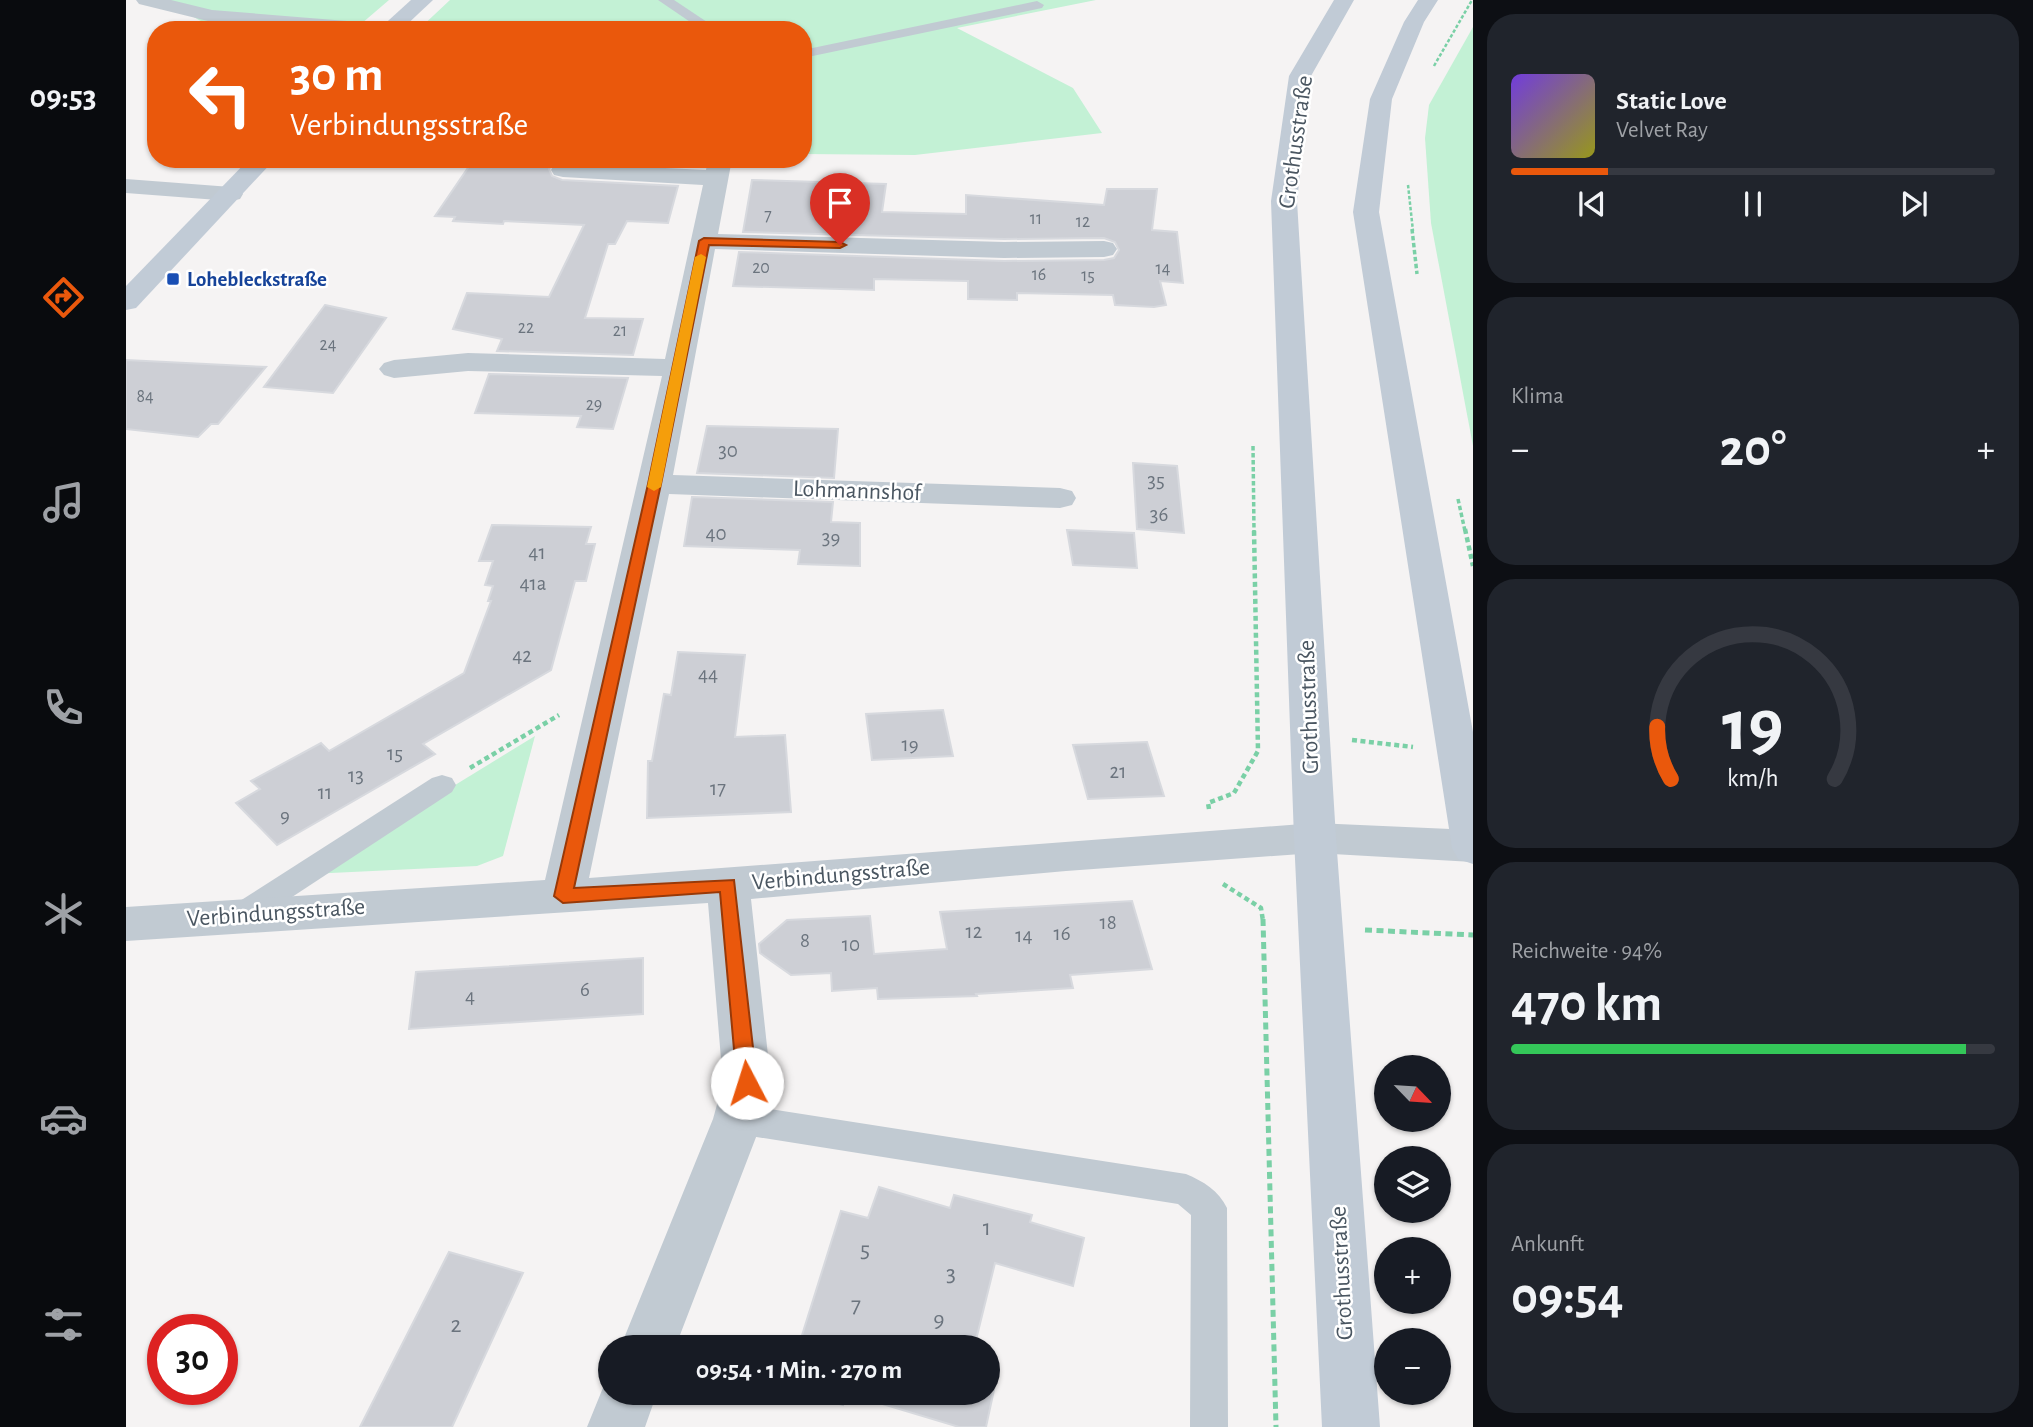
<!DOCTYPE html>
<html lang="de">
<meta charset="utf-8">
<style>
body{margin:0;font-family:"Alegreya Sans",sans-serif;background:#20242c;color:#f1f3f6;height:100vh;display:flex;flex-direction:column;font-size:26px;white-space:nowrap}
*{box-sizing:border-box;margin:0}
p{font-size:23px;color:#9ea1a6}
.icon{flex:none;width:38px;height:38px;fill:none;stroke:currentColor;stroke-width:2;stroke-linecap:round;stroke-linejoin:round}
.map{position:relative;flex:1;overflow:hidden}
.panel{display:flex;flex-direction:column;gap:14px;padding:14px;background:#0d0f14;width:560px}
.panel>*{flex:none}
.guide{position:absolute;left:21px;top:21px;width:665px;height:147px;border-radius:28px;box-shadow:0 2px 5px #0004;background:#ea580c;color:#fff;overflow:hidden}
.needle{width:46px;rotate:115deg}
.fabs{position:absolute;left:1248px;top:1055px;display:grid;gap:14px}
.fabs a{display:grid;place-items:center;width:77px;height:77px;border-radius:50%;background:#171b24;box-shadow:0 2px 5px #0004;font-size:35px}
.speed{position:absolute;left:21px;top:1314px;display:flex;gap:14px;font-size:35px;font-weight:700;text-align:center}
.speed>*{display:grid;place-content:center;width:91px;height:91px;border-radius:50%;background:#171b24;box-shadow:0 2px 5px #0004;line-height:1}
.speed .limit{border:10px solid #d22;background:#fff;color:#111}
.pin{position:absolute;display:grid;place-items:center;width:60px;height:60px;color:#fff;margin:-72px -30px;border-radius:50% 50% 50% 0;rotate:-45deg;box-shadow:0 0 7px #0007}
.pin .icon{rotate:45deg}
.me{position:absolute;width:77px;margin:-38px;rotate:355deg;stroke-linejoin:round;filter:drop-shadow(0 0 5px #0008)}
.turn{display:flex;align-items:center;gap:24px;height:147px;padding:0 28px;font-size:32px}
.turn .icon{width:91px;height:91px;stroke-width:2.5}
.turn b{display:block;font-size:49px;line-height:60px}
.big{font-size:52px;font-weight:700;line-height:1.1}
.panel .widget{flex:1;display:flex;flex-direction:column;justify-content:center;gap:10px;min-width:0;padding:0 24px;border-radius:28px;background:#20242c}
.panel .dial{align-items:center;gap:0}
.dial svg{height:182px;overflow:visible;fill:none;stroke:#363941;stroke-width:7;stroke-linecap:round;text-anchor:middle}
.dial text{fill:#f1f3f6;stroke:none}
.song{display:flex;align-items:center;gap:21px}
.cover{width:84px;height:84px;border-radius:10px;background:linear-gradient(135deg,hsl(260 70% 55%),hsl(60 70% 35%))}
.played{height:7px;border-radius:4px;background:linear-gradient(90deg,#ea580c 20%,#363941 20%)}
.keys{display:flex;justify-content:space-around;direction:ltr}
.heat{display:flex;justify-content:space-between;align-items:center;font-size:38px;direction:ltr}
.charge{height:10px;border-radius:5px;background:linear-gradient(90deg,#34c759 94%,#363941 0)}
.trip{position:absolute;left:472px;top:1335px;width:402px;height:70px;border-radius:35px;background:#171b24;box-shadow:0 2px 5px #0004;font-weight:700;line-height:70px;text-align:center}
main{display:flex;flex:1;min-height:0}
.tab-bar{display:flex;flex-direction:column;width:126px;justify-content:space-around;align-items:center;background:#090b0e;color:#9ea1a6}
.tab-bar .icon{width:49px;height:49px}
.tab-bar .active{color:#ea580c}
.tab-bar b{font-size:32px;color:#f1f3f6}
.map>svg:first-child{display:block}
.green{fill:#c3f1d5}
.building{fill:#cdcfd5;stroke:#d7d9de;stroke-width:2}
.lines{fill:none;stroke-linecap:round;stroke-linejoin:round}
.path-far3{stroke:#7ad0a6;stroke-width:2.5;stroke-dasharray:3.5 2;stroke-linecap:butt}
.path-far2{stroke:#7ad0a6;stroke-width:3.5;stroke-dasharray:4.5 2.5;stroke-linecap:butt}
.path-far1{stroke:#7ad0a6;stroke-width:4.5;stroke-dasharray:5 3.5;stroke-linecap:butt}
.path{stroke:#7ad0a6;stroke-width:5;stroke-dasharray:7 4.5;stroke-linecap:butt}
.lane{fill:#c1cad2;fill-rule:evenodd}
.street{fill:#c1cad2;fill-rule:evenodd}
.secondary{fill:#c1cbd6;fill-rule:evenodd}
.route{fill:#ea580c;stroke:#983908;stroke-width:2}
.slow{fill:#f59e0b}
.transit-dot{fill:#1a4fb4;stroke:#fff;stroke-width:2.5}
.labels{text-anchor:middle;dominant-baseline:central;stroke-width:5;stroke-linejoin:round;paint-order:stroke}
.far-number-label{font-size:18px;fill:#6b747e}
.far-transit-label{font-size:21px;font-weight:bold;fill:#164399;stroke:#fff;text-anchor:start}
.number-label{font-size:21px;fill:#6b747e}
.street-label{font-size:24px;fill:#4a5661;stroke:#fff}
.near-number-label{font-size:24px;fill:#6b747e}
</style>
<main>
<nav class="tab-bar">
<b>09:53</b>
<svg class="icon active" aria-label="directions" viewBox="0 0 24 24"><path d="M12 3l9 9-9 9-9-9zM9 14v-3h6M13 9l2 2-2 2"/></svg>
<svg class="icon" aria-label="music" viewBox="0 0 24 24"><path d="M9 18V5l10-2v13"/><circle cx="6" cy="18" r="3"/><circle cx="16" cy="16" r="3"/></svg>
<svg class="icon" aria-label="phone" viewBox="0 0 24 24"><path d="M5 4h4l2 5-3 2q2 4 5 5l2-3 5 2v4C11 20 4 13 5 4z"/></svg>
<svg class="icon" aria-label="climate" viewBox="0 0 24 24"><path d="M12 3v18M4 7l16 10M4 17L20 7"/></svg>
<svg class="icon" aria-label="car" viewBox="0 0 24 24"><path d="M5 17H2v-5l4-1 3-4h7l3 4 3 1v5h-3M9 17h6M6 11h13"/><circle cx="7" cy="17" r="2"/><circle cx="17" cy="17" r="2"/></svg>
<svg class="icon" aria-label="filters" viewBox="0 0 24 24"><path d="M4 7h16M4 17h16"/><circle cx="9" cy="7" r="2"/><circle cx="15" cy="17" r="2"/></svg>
</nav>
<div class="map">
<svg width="1347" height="1427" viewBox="0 0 1347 1427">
<rect width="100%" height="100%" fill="#f5f3f3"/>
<g class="green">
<path d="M37,0h226l-35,30h-137z"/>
<path d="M324,0h646l-139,28 116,60 29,45 -187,22 -112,-1v-124h-385z"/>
<path d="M1347,27v419l-42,-223 -6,-85 4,-33z"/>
<path d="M409,736l-32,120 -26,10 -167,8z"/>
</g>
<g class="building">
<path d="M348,159h211l-1,7 -121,-6 -10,2 -4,7 3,7 10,4 116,6 -10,37 -41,-2 -12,23h-7l-23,74 58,1 -10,36 -136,-4 5,-12 -49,-10 14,-36 82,4 35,-72 -80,-4 -1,3 -50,-3 2,-4 -20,-1z"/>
<path d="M626,180l134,4 -4,28 41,1 43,1v-19l138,10 3,-16h50l-5,41 25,2 6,51 -23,-2 6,24 -12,2 -39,-2 -2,-10 -96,-2v7l-49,-1v-18l-94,-2v11l-141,-4 6,-34 265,9 100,-1 10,-2 5,-8 -4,-8 -11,-4 -100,1 -261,-7z"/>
<path d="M199,305l61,13 -53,75 -69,-6z"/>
<path d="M0,360l140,7 -48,57h-7l-13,13 -72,-8z"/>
<path d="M363,374l139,4 -15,51 -36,-2 4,-11 -106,-3z"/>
<path d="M581,426l131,3 -4,49 -137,-5z"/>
<path d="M1007,463l44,3 7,67 -47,-4z"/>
<path d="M566,497l141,5 -2,20 29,1v43l-62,-2 2,-14 -116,-4z"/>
<path d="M366,525l99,2 -5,17h9l-9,37h-11l-24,89 -128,74 12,10 -158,91 -41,-42 24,-14 -9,-8 70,-38 8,8 135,-78 27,-72h-3l5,-15 -8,-1 8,-24h-14z"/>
<path d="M941,530l67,3 3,35 -64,-3z"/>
<path d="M552,652l67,3 -10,82 50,-2 6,77 -144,6 1,-57h4l12,-67 7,1z"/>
<path d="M817,710l10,46 -81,4 -6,-46z"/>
<path d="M1021,742l17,54 -76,3 -15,-54z"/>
<path d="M1006,901l20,68 -82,6 3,13 -97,6 1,2 -99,3 -1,-11 -45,3 -1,-18 -40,2 -31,-22 -1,-9 28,-24 83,-4 4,38 73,-5 -7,-37z"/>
<path d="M517,958v56l-234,15 7,-57z"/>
<path d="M753,1187l71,21 4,-13 78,20 -2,7 54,16 -11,48 -78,-23 -21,85h-176l43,-137 27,7z"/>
<path d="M323,1252l74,21 -71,154h-92z"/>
<path d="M863,1374l8,2 -11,51h-27l-113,-34 -3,12 -43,-12h189z"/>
</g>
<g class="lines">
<g class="path-far3">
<path d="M1308,66l38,-66"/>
<path d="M1282,185l5,46"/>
</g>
<g class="path-far2">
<path d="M1286,229l5,45"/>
<path d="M1127,446l1,85"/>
<path d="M1332,499l7,32"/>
</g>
<g class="path-far1">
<path d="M1339,529l8,37"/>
<path d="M1226,740l61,7"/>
<path d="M344,768l89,-53"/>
<path d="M1083,809l-1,-6 26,-10 24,-42 -4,-222"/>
<path d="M1097,884l38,24 2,13"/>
</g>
<g class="path">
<path d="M1137,919l13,508"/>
<path d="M1239,930l108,5"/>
</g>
<g class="lane">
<path d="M532,0h16l45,30h-17z"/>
<path d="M911,1l7,4 -2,3 -239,50v-8z"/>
<path d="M316,775l10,3 4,7 -4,7 -198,130 -11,4 -11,-4 -4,-8 4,-8 200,-128z"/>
<path d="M612,1104l448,70c17,7 33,17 41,34l1,219h-38l1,-212 -13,-11 -440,-70 -12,-5 -5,-10 5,-10z"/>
</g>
<g class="street">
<path d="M10,0h35l41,10 172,14 10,6h-89l-93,-8 -73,-18z"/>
<path d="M582,159h24l-14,75 286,8 100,-1 9,2 4,6 -4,6 -9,2 -100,1 -289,-9 -42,226 387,13 12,3 4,7 -4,7 -12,3 -391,-14 -80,384 726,-55 158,7v32l-158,-9 -249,18 -315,28 20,184 -8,36 -88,229h-55l93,-229 10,-36 -15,-180 -582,38v-34l419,-27 117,-504 -194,-5 -74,7 -10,-3 -5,-6 5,-6 10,-3 74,-7 197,6 38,-174 -140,-8 -9,-2 -3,-5 3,-5 9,-2 143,7z"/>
<path d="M0,179l105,8 9,2 3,5 -3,5 -9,2 -105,-8z"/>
<path d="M483,1373l2,20h46l-12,34h-58z"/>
</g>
<g class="secondary">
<path d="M285,0h22l-32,30h-23z"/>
<path d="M1208,0h20l-43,76 -14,125 39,637 44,589h-58l-28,-589 -23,-637 18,-125z"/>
<path d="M1292,0h20l-14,22 -32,77 -13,113 94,520v132l-15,-5 -6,-11 -99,-636 17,-113 34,-77z"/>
<path d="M123,159h26l-139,149 -10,2v-24z"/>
</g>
</g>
<path class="route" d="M578,238l136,4 6,3 -6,3 -131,-3 -48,239 -87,404 160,-8 23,203 -3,6 -7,3 -7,-3 -3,-6 -17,-191 -157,11 -9,-7 94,-412 51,-243z"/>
<path class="slow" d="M575,254l5,3 -45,230 -7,4 -7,-4 48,-230z"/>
<rect class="transit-dot" x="40" y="272" width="14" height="14" rx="3.5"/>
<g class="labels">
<g class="far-number-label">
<text x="642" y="216">7</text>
<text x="910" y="219">11</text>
<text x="957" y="222">12</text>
<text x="635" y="268">20</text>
<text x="1037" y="269">14</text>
<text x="913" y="275">16</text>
<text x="962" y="276">15</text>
<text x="400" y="328">22</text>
<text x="494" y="331">21</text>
<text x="202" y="345">24</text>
<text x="19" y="397">84</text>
<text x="468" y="405">29</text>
</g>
<g class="far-transit-label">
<text x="61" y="279">Lohebleckstraße</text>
</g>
<g class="number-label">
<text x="602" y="450">30</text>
<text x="1030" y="480">35</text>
<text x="1033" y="514">36</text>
<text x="590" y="533">40</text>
<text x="705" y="537">39</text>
<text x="411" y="552">41</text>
<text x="407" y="583">41a</text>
<text x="396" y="655">42</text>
<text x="582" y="674">44</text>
<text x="784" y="744">19</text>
<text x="269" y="753">15</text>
<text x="992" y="771">21</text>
<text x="230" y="775">13</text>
<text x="592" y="788">17</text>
<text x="199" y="792">11</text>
<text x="159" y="815">9</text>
<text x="982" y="922">18</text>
<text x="848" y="931">12</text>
<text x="936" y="933">16</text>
<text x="898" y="935">14</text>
<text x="679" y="940">8</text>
<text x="725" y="944">10</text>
<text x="459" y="989">6</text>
<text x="344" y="996">4</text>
</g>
<g class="street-label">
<text transform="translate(1170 142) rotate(-82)">Grothusstraße</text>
<text transform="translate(731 491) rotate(2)">Lohmannshof</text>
<text transform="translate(1183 707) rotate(-92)">Grothusstraße</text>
<text transform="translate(715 875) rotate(-5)">Verbindungsstraße</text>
<text transform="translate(150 913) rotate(-4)">Verbindungsstraße</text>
<text transform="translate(1216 1273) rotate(-93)">Grothusstraße</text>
</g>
<g class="near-number-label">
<text x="861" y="1228">1</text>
<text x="739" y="1250">5</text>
<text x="825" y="1274">3</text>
<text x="730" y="1305">7</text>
<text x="813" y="1320">9</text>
<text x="330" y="1325">2</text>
</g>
</g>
</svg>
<div class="fabs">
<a><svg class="needle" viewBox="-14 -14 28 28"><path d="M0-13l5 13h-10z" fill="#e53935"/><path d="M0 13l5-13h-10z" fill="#9ea1a6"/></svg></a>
<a><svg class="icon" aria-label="layers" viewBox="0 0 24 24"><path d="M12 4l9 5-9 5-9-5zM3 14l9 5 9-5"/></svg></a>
<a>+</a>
<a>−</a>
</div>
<div class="speed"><div class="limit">30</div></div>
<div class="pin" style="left:714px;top:245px;background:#d93025"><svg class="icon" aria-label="arrive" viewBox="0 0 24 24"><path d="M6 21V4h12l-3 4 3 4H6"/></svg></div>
<svg class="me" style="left:621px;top:1083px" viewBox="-20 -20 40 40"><circle r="19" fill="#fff"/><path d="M0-13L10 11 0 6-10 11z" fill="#ea580c"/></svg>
<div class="trip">09:54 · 1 Min. · 270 m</div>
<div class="guide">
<div class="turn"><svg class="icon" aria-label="left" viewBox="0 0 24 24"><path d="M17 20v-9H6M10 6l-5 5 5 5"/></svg><div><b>30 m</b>Verbindungsstraße</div></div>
</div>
</div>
<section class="panel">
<div class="widget">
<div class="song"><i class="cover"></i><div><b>Static Love</b><p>Velvet Ray</p></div></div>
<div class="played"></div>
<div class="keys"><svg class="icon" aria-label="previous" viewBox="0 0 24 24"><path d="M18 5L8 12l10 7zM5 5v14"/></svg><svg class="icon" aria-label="pause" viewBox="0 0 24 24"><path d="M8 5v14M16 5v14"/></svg><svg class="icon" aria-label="next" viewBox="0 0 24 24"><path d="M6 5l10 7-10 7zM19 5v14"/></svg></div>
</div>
<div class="widget"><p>Klima</p>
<div class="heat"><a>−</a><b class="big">20°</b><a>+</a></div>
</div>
<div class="widget dial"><svg viewBox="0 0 100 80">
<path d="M14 69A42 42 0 1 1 86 69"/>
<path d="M14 69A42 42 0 0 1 8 46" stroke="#ea580c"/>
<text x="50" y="56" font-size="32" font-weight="700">19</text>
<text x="50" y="72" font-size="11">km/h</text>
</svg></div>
<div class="widget"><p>Reichweite · 94%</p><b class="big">470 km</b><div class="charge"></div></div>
<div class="widget"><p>Ankunft</p><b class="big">09:54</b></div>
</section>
</main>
